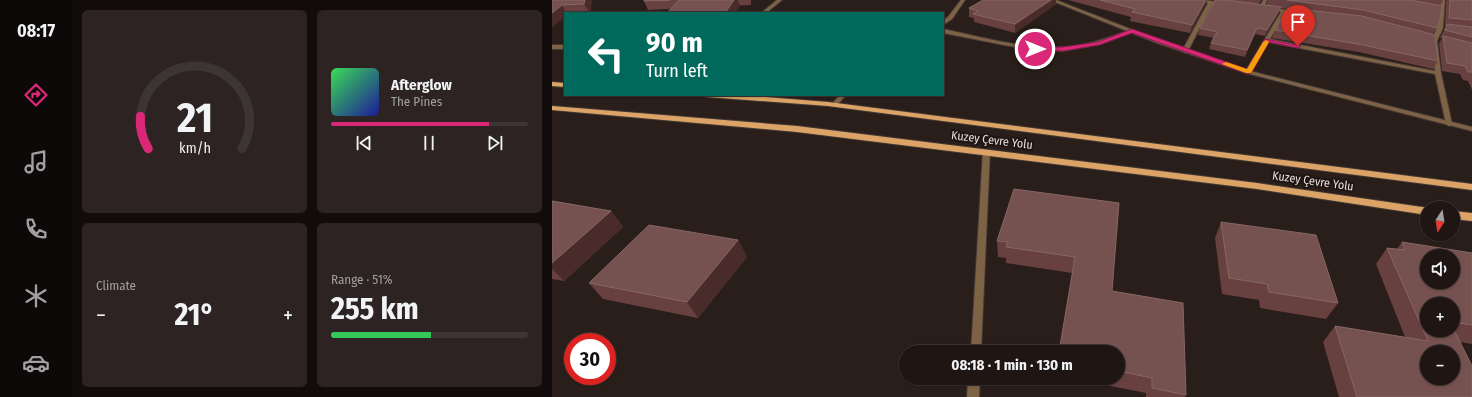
<!DOCTYPE html>
<meta charset="utf-8">
<style>
body{margin:0;font-family:"Fira Sans Condensed",sans-serif;background:#2c2322;color:#f1f3f6;height:100vh;display:flex;flex-direction:column;font-size:15px;white-space:nowrap}
*{box-sizing:border-box;margin:0}
p{font-size:13px;color:#a19fa0}
.icon{flex:none;width:22px;height:22px;fill:none;stroke:currentColor;stroke-width:2;stroke-linecap:round;stroke-linejoin:round}
.map{position:relative;flex:1;overflow:hidden}
.sheet{display:flex;flex-direction:column;gap:10px;padding:10px;background:#110c0b;width:480px}
.sheet>*{flex:none}
.banner{position:absolute;left:12px;top:12px;width:380px;height:84px;border-radius:0px;box-shadow:0 1px 3px #0004,0 0 0 1px #3c3534;background:#00695c;color:#fff;overflow:hidden}
.needle{width:26px;rotate:192deg}
.tools{position:absolute;left:868px;top:201px;display:grid;gap:8px}
.tools a{display:grid;place-items:center;width:40px;height:40px;border-radius:50%;background:#1f1614;box-shadow:0 1px 3px #0004,0 0 0 1px #3c3534;font-size:20px}
.speed{position:absolute;left:12px;top:333px;display:flex;gap:8px;font-size:20px;font-weight:700;text-align:center}
.speed>*{display:grid;place-content:center;width:52px;height:52px;border-radius:50%;background:#1f1614;box-shadow:0 1px 3px #0004,0 0 0 1px #3c3534;line-height:1}
.speed .limit{border:6px solid #d22;background:#fff;color:#111}
.pin{position:absolute;display:grid;place-items:center;width:34px;height:34px;color:#fff;margin:-41px -17px;border-radius:50% 50% 50% 0;rotate:-45deg;box-shadow:0 0 4px #0007}
.pin .icon{rotate:45deg}
.me{position:absolute;width:44px;margin:-22px;rotate:90deg;stroke-linejoin:round;filter:drop-shadow(0 0 3px #0008)}
.turn{display:flex;align-items:center;gap:14px;height:84px;padding:0 16px;font-size:18px}
.turn .icon{width:52px;height:52px;stroke-width:2.5}
.turn b{display:block;font-size:28px;line-height:34px}
.big{font-size:30px;font-weight:700;line-height:1.1}
.sheet .tile{flex:1;display:flex;flex-direction:column;justify-content:center;gap:6px;min-width:0;padding:0 14px;border-radius:6px;background:#2c2322}
.sheet .dial{align-items:center;gap:0}
.dial svg{height:104px;overflow:visible;fill:none;stroke:#3c3534;stroke-width:7;stroke-linecap:round;text-anchor:middle}
.dial text{fill:#f1f3f6;stroke:none}
.song{display:flex;align-items:center;gap:12px}
.cover{width:48px;height:48px;border-radius:6px;background:linear-gradient(135deg,hsl(130 70% 55%),hsl(240 70% 35%))}
.played{height:4px;border-radius:2px;background:linear-gradient(90deg,#db2777 80%,#3c3534 80%)}
.keys{display:flex;justify-content:space-around;direction:ltr}
.heat{display:flex;justify-content:space-between;align-items:center;font-size:22px;direction:ltr}
.charge{height:6px;border-radius:3px;background:linear-gradient(90deg,#34c759 51%,#3c3534 0)}
.sheet .tiles{flex:1;display:grid;gap:10px;grid-template-columns:repeat(2,1fr)}
.trip{position:absolute;left:347px;top:345px;width:226px;height:40px;border-radius:20px;background:#1f1614;box-shadow:0 1px 3px #0004,0 0 0 1px #3c3534;font-weight:700;line-height:40px;text-align:center}
main{display:flex;flex:1;min-height:0}
.dock{display:flex;flex-direction:column;width:72px;justify-content:space-around;align-items:center;background:#0c0908;color:#a19fa0}
.dock .icon{width:28px;height:28px}
.dock .active{color:#db2777}
.dock b{font-size:18px;color:#f1f3f6}
.map>svg:first-child{display:block}
.lines{fill:none;stroke-linecap:round;stroke-linejoin:round}
.minor-casing{stroke:#433935;stroke-width:2}
.tertiary-casing{stroke:#433935;stroke-width:2}
.primary-casing{stroke:#433935;stroke-width:2}
.minor{fill:#7d6246;fill-rule:evenodd}
.tertiary{fill:#7d6246;fill-rule:evenodd}
.primary{fill:#dca366;fill-rule:evenodd}
.wall{fill:#67403f;fill-rule:evenodd}
.shaded-wall{fill:#492b29}
.building{fill:#75514f;stroke:#866765;fill-rule:evenodd}
.route{fill:#db2777;stroke:#8e194d}
.slow{fill:#f59e0b}
.labels{text-anchor:middle;dominant-baseline:central;stroke-width:4;stroke-linejoin:round;paint-order:stroke}
.street-label{font-size:12px;fill:#e5ddda;stroke:#1f1511}
</style>
<main>
<nav class="dock">
<b>08:17</b>
<svg class="icon active" aria-label="directions" viewBox="0 0 24 24"><path d="M12 3l9 9-9 9-9-9zM9 14v-3h6M13 9l2 2-2 2"/></svg>
<svg class="icon" aria-label="music" viewBox="0 0 24 24"><path d="M9 18V5l10-2v13"/><circle cx="6" cy="18" r="3"/><circle cx="16" cy="16" r="3"/></svg>
<svg class="icon" aria-label="phone" viewBox="0 0 24 24"><path d="M5 4h4l2 5-3 2q2 4 5 5l2-3 5 2v4C11 20 4 13 5 4z"/></svg>
<svg class="icon" aria-label="climate" viewBox="0 0 24 24"><path d="M12 3v18M4 7l16 10M4 17L20 7"/></svg>
<svg class="icon" aria-label="car" viewBox="0 0 24 24"><path d="M5 17H2v-5l4-1 3-4h7l3 4 3 1v5h-3M9 17h6M6 11h13"/><circle cx="7" cy="17" r="2"/><circle cx="17" cy="17" r="2"/></svg>
</nav>
<section class="sheet">
<div class="tiles">
<div class="tile dial"><svg viewBox="0 0 100 80">
<path d="M14 69A42 42 0 1 1 86 69"/>
<path d="M14 69A42 42 0 0 1 8 44" stroke="#db2777"/>
<text x="50" y="56" font-size="32" font-weight="700">21</text>
<text x="50" y="72" font-size="11">km/h</text>
</svg></div>
<div class="tile">
<div class="song"><i class="cover"></i><div><b>Afterglow</b><p>The Pines</p></div></div>
<div class="played"></div>
<div class="keys"><svg class="icon" aria-label="previous" viewBox="0 0 24 24"><path d="M18 5L8 12l10 7zM5 5v14"/></svg><svg class="icon" aria-label="pause" viewBox="0 0 24 24"><path d="M8 5v14M16 5v14"/></svg><svg class="icon" aria-label="next" viewBox="0 0 24 24"><path d="M6 5l10 7-10 7zM19 5v14"/></svg></div>
</div>
<div class="tile"><p>Climate</p>
<div class="heat"><a>−</a><b class="big">21°</b><a>+</a></div>
</div>
<div class="tile"><p>Range · 51%</p><b class="big">255 km</b><div class="charge"></div></div>
</div>
</section>
<div class="map">
<svg width="920" height="397" viewBox="0 0 920 397">
<rect width="100%" height="100%" fill="#291e1a"/>
<g class="lines">
<g class="minor-casing">
<g id="minor">
<path d="M225,0h5l-16,13h-5z"/>
<path d="M409,0h4l-13,19 -9,6v-4l5,-4z"/>
<path d="M643,0h11l20,4 -2,1 -12,-1 -24,47 -3,2 -3,-2 26,-48z"/>
<path d="M711,0h4l-4,9h-4z"/>
<path d="M889,0h4l-2,28 -6,13 4,32 11,51 -1,1 -2,1 -3,-2 -11,-50 -167,-32 -18,31 -5,-1 36,-60 -14,-2v-2h2l28,3 2,1 -2,1 -11,-1 -16,27 165,32 -4,-30 6,-13z"/>
<path d="M391,29c39,8 79,20 119,18 24,-1 46,-9 68,-17l5,1 -34,13 -38,7h-28l-92,-18z"/>
<rect x="0" y="45" width="13" height="4"/>
<path d="M288,95h6l-10,11h-4v-2z"/>
<path d="M431,150h3l4,2 -9,200h-10z"/>
<path d="M416,378h12l-1,19h-12z"/>
</g>
</g>
<g class="tertiary-casing">
<path id="tertiary" d="M498,0h6l105,41 89,30 222,56v4l-226,-58 -89,-30z"/>
</g>
<g class="primary-casing">
<g id="primary">
<path d="M0,82l13,1v4l-13,-1z"/>
<path d="M151,95h35l90,7 644,82v6l-644,-84 -121,-9z"/>
<path d="M0,106l245,20 460,57 172,25h-2v7l-170,-26 -460,-57 -245,-22z"/>
<path d="M901,211l19,2v8l-19,-2z"/>
</g>
</g>
<use href="#minor" class="minor"/>
<use href="#tertiary" class="tertiary"/>
<use href="#primary" class="primary"/>
</g>
<g class="wall">
<path d="M0,0h40l-2,13h-25v4l-13,10z"/>
<path d="M92,0h107v5l-103,5 -4,-9z"/>
<path d="M516,0h139l-1,4 -16,29 -60,-12 1,-4z"/>
<path d="M663,0h46l-2,4 7,1 2,-5h175l-3,6 -3,22 -4,6 5,27 -5,8 -74,-17 -87,-14 3,-8 13,-21 -8,-1 -1,5 -14,23 -10,-2 -10,23 -36,-8 2,-6 3,-5 -16,-3 2,-7z"/>
<path d="M895,0h25v90l-4,-9 -5,-1 -3,-6 -18,-3 -3,-27 3,-6h-2l6,-12h-1l1,-24z"/>
<path d="M504,4l-41,29 -41,-11v-4l-5,-1v-9z"/>
<path d="M462,189l98,102 74,104 -1,2h-39v-4l-75,-15h47v-26l-46,-79 -66,-10v-5l-8,-1 -1,-16z"/>
<path d="M0,201l59,10 12,16 -59,54 -12,-2z"/>
<path d="M669,222l117,81 -12,16 -66,-11 -1,-8 -37,-6 -7,-56z"/>
<path d="M186,240l9,17 -49,61 -95,-19 -14,-16z"/>
<path d="M850,242l70,11v91l-12,-2 12,55h-133l-16,-55 12,-16 70,11 -29,-73 11,-16 10,1zM901,304v26h-26z"/>
</g>
<g class="shaded-wall">
<path d="M33,0h7l-2,13 -6,-9z"/>
<path d="M182,0h4l2,6 -5,7h-10z"/>
<path d="M499,0h5v4l-41,29v-9z"/>
<path d="M654,0h1l-1,4 -16,29 2,-8z"/>
<path d="M10,5l4,8h-1v4l-13,10v-14z"/>
<path d="M729,7l-2,6 -14,23 2,-6z"/>
<path d="M705,28l-2,6 -10,23 2,-7z"/>
<path d="M59,211l12,16 -59,54 -12,-12v-6z"/>
<path d="M186,240l9,17 -49,61 -11,-16z"/>
</g>
<g class="building">
<path d="M0,0h33l-1,4 -22,1 -10,8z"/>
<path d="M92,0h26l-26,1z"/>
<path d="M127,0h55l-9,13h-58z"/>
<path d="M431,0h68l-36,24 -42,-10 5,-3 -9,-3z"/>
<path d="M548,0h106l-14,25 -60,-13 3,-3z"/>
<path d="M663,0h11l55,7 -14,23 -10,-2 -10,22 -36,-7 6,-11 -17,-4z"/>
<path d="M735,0h123l32,6 -2,13 -3,9 -74,-18z"/>
<path d="M898,0h22v20l-23,-2z"/>
<path d="M736,8l74,8 73,19 3,26 -75,-16 -88,-15z"/>
<path d="M895,24l25,3v10l-27,-7z"/>
<path d="M891,36l29,7v29h-4l-3,-6 -18,-3z"/>
<path d="M462,189l105,14 -7,88 71,12 3,92 -34,-7v-10l-34,-7v-19h-59l16,-95 -69,-10 2,-5 -11,-1z"/>
<path d="M0,201l59,10 -59,52z"/>
<path d="M669,222l95,13 22,68 -69,-11 -2,-8 -38,-6z"/>
<path d="M97,225l89,15 -51,62 -98,-19z"/>
<path d="M850,242l70,11v72l-19,-3v-18h-26v26h26v-2l19,38v31h-115l-22,-71 93,15 -41,-93 18,2zM875,256h26v26h-26zM875,352h26v26h-26z"/>
</g>
<path class="route" d="M580,29l115,40 18,-30 36,7 -3,2 -29,-6 -17,30 -4,2 -116,-41 -33,12 -36,6h-28l-3,-2 3,-2h28l35,-5z"/>
<path class="slow" d="M714,40l3,2 -18,31h-5l-24,-9 4,-2 21,7 16,-27z"/>
<g class="labels">
<g class="street-label">
<text transform="translate(440 140) rotate(7)">Kuzey Çevre Yolu</text>
<text transform="translate(761 181) rotate(8)">Kuzey Çevre Yolu</text>
</g>
</g>
</svg>
<div class="tools">
<a><svg class="needle" viewBox="-14 -14 28 28"><path d="M0-13l5 13h-10z" fill="#e53935"/><path d="M0 13l5-13h-10z" fill="#a19fa0"/></svg></a>
<a><svg class="icon" aria-label="sound" viewBox="0 0 24 24"><path d="M4 9h4l5-4v14l-5-4H4zM17 9q2 3 0 6"/></svg></a>
<a>+</a>
<a>−</a>
</div>
<div class="speed"><div class="limit">30</div></div>
<div class="pin" style="left:746px;top:46px;background:#d93025"><svg class="icon" aria-label="arrive" viewBox="0 0 24 24"><path d="M6 21V4h12l-3 4 3 4H6"/></svg></div>
<svg class="me" style="left:483px;top:49px" viewBox="-20 -20 40 40"><circle r="17" fill="#db2777" stroke="#fff" stroke-width="3"/><path d="M0-11L8 9 0 5-8 9z" fill="#fff"/></svg>
<div class="trip">08:18 · 1 min · 130 m</div>
<div class="banner">
<div class="turn"><svg class="icon" aria-label="left" viewBox="0 0 24 24"><path d="M17 20v-9H6M10 6l-5 5 5 5"/></svg><div><b>90 m</b>Turn left</div></div>
</div>
</div>
</main>
